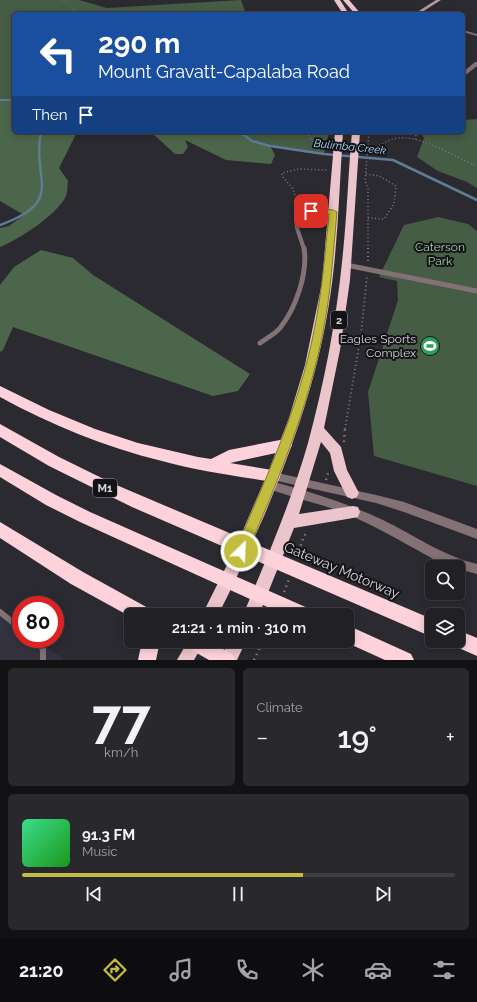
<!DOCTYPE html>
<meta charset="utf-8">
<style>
body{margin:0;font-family:Raleway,sans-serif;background:#29282d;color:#f1f3f6;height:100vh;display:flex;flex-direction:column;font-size:15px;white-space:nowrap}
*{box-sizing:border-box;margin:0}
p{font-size:13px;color:#a2a3a7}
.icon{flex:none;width:22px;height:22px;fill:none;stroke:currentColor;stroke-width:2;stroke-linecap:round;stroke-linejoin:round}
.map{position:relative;height:660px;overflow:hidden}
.panel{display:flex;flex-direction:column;gap:8px;padding:8px;background:#121214;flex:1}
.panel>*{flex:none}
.top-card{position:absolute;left:12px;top:12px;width:453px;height:122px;border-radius:6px;box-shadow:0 2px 10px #0003,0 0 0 1px #3e3e42;background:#1a4fa0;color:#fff;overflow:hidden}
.controls{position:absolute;left:425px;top:560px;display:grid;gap:8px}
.controls a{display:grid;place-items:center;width:40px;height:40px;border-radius:6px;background:#212025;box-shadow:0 2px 10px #0003,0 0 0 1px #3e3e42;font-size:20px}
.speed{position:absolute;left:12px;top:596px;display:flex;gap:8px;font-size:20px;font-weight:700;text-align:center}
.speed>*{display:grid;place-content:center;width:52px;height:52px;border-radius:50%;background:#212025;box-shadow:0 2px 10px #0003,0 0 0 1px #3e3e42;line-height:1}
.speed .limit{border:6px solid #d22;background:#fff;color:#111}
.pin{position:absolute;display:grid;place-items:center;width:34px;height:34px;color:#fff;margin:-17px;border-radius:8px;box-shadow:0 2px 6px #0006}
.me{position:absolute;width:44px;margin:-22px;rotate:24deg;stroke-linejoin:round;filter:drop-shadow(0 0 3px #0008)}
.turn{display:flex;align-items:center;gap:14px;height:84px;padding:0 20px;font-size:18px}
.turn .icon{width:52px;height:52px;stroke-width:2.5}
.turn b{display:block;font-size:28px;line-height:34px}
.then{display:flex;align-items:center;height:38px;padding:0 20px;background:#0003;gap:8px;font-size:15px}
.big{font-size:30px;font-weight:600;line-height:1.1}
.panel .card{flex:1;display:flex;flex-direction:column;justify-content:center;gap:6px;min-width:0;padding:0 14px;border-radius:6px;background:#29282d}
.panel .dial{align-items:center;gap:0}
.dial b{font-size:52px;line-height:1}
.song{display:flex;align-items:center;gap:12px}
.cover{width:48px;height:48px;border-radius:6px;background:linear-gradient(135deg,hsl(150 70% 55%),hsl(120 70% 35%))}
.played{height:4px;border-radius:2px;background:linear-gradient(90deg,#c3bd3f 65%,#3e3e42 65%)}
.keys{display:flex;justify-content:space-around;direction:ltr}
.heat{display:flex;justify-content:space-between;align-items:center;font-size:22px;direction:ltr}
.panel .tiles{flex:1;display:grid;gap:8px;grid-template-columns:1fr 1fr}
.card:last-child{grid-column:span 2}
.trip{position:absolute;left:124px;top:608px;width:230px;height:40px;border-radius:6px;background:#212025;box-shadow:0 2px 10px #0003,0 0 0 1px #3e3e42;font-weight:600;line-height:40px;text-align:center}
.menu{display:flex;height:64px;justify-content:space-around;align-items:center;background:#0d0d0f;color:#a2a3a7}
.menu .icon{width:28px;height:28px}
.menu .on{color:#c3bd3f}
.menu b{font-size:18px;color:#f1f3f6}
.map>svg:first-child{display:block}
.built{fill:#35323f}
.green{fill:#455c45}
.forest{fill:#4c664c}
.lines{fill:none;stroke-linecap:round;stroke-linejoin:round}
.stream-far1{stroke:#5e7c95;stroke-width:2}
.stream{stroke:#5e7c95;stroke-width:2.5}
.path-far3{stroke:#7c7a80;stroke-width:1;stroke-dasharray:0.5 2;stroke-linecap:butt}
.path-far2{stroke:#7c7a80;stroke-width:1.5;stroke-dasharray:1 2.5;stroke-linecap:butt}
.path-far1{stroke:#7c7a80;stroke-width:2;stroke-dasharray:1 3;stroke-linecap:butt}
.path{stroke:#7c7a80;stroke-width:2.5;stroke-dasharray:1.5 4;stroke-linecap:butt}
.service-far2{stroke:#837175;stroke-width:4}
.service-far1{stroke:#837175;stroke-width:5}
.service{stroke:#837175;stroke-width:6}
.minor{fill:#837175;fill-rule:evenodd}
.secondary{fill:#b5989e;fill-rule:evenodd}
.trunk{fill:#ecc4cc;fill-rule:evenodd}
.motorway{fill:#fed2db;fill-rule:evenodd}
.route{fill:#c3bd3f;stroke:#7f7b29}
.labels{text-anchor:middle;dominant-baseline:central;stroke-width:4;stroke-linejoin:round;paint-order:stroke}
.far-water-label{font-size:11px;font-style:italic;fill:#b1dafd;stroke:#141317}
.shield{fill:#141317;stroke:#9a999e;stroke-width:1}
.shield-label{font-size:11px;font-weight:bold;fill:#d4d3d8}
.park-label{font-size:12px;fill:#a1d0a1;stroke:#141317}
.poi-label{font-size:12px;fill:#d4d3d8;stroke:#141317;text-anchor:end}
.near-street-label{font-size:14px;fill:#d4d3d8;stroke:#141317}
</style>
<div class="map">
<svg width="477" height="660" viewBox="0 0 477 660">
<rect width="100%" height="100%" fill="#2c2a31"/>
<path class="built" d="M0,612l21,16v11h15l27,20 -1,1h-62z"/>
<g class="green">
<path d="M0,0h79l28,8 134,-8 5,14h-232v86h-14z"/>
<path d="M477,119v69l-10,-6 -29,-11 -21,-14 7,-19 -4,-6h43v-12z"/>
<path d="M240,132h89l-5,22 -54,-8 -18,-5z"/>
<path d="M438,217l30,7 9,7v255l-103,-30 -6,-64 30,-92 -1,-19 -18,-4 25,-52z"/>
</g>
<g class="forest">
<path d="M0,100h14v32h63l-18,36 9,13c-1,4 0,11 -2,15 -8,18 -48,44 -66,51v-19l9,-2 15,-11 -24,-14z"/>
<path d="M151,132h89l12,9 18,5 5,9 -4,9 -45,-4 -41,-20 3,7 -5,7h-8z"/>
<path d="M41,250l32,8 20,17 157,99 -12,17 -25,5 -200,-69 -10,23 -3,2v-67l14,-18z"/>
</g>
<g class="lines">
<path class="stream-far1" d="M0,100h14"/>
<g class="stream">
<path d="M240,132l12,9 18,5 54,8 69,6 84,40"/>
<path d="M0,225c67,-24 31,-46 41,-93"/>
</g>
<path class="path-far3" d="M61,0l8,3 7,11"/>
<g class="path-far2">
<path d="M307,132l6,9 16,6"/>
<path d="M414,132l2,4 -1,4"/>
<path d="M366,150c14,-1 20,-11 32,-12 27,-2 54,18 79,28"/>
<path d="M366,174l13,2 17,10 -2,18 -10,15 -17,-1"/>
<path d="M294,201l2,-2 -3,-10 -11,-13v-3l17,-4 28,1"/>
<path d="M368,249v-61l-3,-7 4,-49"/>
</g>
<g class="path-far1">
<path d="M368,248v14"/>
<path d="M345,429l16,-95 6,-58"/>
</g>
<g class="path">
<path d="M344,442l1,-14"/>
<path d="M326,480l2,-7h3"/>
<path d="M297,556l7,-20 4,-5"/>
<path d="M284,592l5,-13"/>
<path d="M254,660l9,-19"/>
</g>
<path class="service-far2" d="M304,249l-7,-21 -1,-12 12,-5 25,1"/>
<g class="service-far1">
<path d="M346,265l131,26"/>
<path d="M260,343c7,-5 15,-9 20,-15 16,-20 28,-55 24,-80"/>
</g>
<g class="service">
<path d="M0,612l21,17"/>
<path d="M33,639l10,10v11"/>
</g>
<g class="minor">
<path d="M463,30l14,4v2l-14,-4z"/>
<path d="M475,62h2v4l-14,11v-5z"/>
<path d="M273,472l103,23 28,7 73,27v10l-73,-27 -28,-9 -103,-23 -3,-1 -2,-3 2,-3z"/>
<path d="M270,481c38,10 77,22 113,39 31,15 60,36 94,44v10l-19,-5v-2c-13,0 -28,-10 -39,-16 -27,-15 -54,-30 -82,-41 -23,-8 -48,-13 -70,-22l-2,-3 2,-3z"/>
</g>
<path class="secondary" d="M436,0h5l-22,14h-5z"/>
<g class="trunk">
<path d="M334,0h6l9,14h-6z"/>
<path d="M343,0h6l12,14h-6z"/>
<path d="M335,132h8c-4,59 -5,120 -15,178 -12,72 -36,139 -64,206 -15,33 -29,67 -46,99h-16l32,-64 35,-81 20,-52 16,-53 17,-82z"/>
<path d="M352,132h8l-10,148 -10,70 -16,78 17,19 6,23 12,23 -2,4 -5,2 -5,-2 -13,-26 -4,-18 -9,-11 -22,72 54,-8 5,1 2,5 -2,5 -5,1 -59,10 -35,87h-16c24,-57 48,-113 65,-172 16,-59 28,-121 34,-181 5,-44 6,-87 10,-130z"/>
<path d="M188,641h17l-11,19h-17z"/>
<path d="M229,641h17l-9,19h-17z"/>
</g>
<g class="motorway">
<path d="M0,386l49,24 46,19 43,14 60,14 13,2 18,-9 56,-11 5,2 2,4 -2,4 -5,2 -55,12 48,8 2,5 -2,5 -5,1c-37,-6 -75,-11 -111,-21 -57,-14 -111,-36 -162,-64z"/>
<path d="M0,424l59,33 55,27 318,135v18l-300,-130 -83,-41 -49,-29z"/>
<path d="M0,464l56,31 34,17 220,97 2,6h-27l-205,-93 -34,-17 -46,-28z"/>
<path d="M0,522l83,50 67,37 2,6h-21v2l-60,-33 -71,-46z"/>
<path d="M347,625l64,29 3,6h-29l-42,-19h4z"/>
<path d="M458,630l19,8v18l-25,-11 -2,-4h8z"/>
<path d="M142,641h18l-4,19h-18z"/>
<path d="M183,641h26l23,13 3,6h-26l-23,-13z"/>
</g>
</g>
<path class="route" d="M311,208l22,2 4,2c-4,40 -6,81 -14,120 -15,77 -46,151 -77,223l-5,2 -4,-2 -2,-4c30,-71 64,-143 79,-220 8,-38 11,-78 15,-117l-20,-2v-3z"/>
<defs>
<g id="stadium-disc" transform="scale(1)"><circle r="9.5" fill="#2e9e5b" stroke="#141317"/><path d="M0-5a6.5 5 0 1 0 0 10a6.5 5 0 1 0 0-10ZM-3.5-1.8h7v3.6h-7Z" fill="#fff"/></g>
</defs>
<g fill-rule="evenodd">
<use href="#stadium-disc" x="430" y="346"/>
</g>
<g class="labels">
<g class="far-water-label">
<text transform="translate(350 147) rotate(6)">Bulimba Creek</text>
</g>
<g class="shield">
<rect x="331" y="311" width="16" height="18" rx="3"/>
<rect x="93" y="479" width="24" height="18" rx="3"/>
</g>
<g class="shield-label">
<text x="339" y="320">2</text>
<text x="105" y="488">M1</text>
</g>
<g class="park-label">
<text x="440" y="247">Caterson<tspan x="440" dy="14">Park</tspan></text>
</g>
<g class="poi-label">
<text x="416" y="339">Eagles Sports<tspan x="416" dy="14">Complex</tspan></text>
</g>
<g class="near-street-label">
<text transform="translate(342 570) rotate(23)">Gateway Motorway</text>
</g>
</g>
</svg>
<div class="controls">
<a><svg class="icon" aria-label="search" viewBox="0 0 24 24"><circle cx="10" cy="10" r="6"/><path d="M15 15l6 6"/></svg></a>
<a><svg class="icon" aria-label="layers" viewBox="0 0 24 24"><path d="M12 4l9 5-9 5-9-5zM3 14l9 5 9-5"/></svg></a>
</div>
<div class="speed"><div class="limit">80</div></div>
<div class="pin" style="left:311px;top:211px;background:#d93025"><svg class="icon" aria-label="arrive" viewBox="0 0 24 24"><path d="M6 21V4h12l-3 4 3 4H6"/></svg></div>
<svg class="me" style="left:241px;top:551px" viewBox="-20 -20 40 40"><circle r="17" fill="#c3bd3f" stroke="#fff" stroke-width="3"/><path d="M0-11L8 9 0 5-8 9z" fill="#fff"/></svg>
<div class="trip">21:21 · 1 min · 310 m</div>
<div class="top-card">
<div class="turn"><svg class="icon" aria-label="left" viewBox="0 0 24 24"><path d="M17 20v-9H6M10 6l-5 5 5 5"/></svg><div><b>290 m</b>Mount Gravatt-Capalaba Road</div></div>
<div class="then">Then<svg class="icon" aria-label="arrive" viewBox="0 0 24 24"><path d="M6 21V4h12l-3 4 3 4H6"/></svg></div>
</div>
</div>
<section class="panel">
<div class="tiles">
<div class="card dial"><b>77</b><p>km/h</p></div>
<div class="card"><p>Climate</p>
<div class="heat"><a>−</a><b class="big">19°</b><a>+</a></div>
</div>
<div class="card">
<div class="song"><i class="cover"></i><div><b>91.3 FM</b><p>Music</p></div></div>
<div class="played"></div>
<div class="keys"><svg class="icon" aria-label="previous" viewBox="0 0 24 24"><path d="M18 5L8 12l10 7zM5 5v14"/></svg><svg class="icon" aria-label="pause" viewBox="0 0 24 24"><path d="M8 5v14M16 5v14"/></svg><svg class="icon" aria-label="next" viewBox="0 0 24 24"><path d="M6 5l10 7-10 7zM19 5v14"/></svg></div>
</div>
</div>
</section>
<nav class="menu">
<b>21:20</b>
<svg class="icon on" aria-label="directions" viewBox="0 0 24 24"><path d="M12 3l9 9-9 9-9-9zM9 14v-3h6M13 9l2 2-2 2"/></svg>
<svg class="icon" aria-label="music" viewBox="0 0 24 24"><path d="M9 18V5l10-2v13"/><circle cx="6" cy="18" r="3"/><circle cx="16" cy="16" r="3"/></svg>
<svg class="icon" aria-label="phone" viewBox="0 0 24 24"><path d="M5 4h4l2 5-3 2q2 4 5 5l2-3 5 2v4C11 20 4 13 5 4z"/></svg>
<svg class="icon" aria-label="climate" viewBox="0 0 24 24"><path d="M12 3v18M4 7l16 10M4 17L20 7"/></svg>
<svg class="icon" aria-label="car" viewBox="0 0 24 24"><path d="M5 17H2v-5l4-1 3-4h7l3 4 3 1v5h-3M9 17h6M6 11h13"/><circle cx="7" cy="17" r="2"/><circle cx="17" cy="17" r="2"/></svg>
<svg class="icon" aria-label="filters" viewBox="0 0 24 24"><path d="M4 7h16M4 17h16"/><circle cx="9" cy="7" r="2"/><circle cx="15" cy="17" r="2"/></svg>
</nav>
